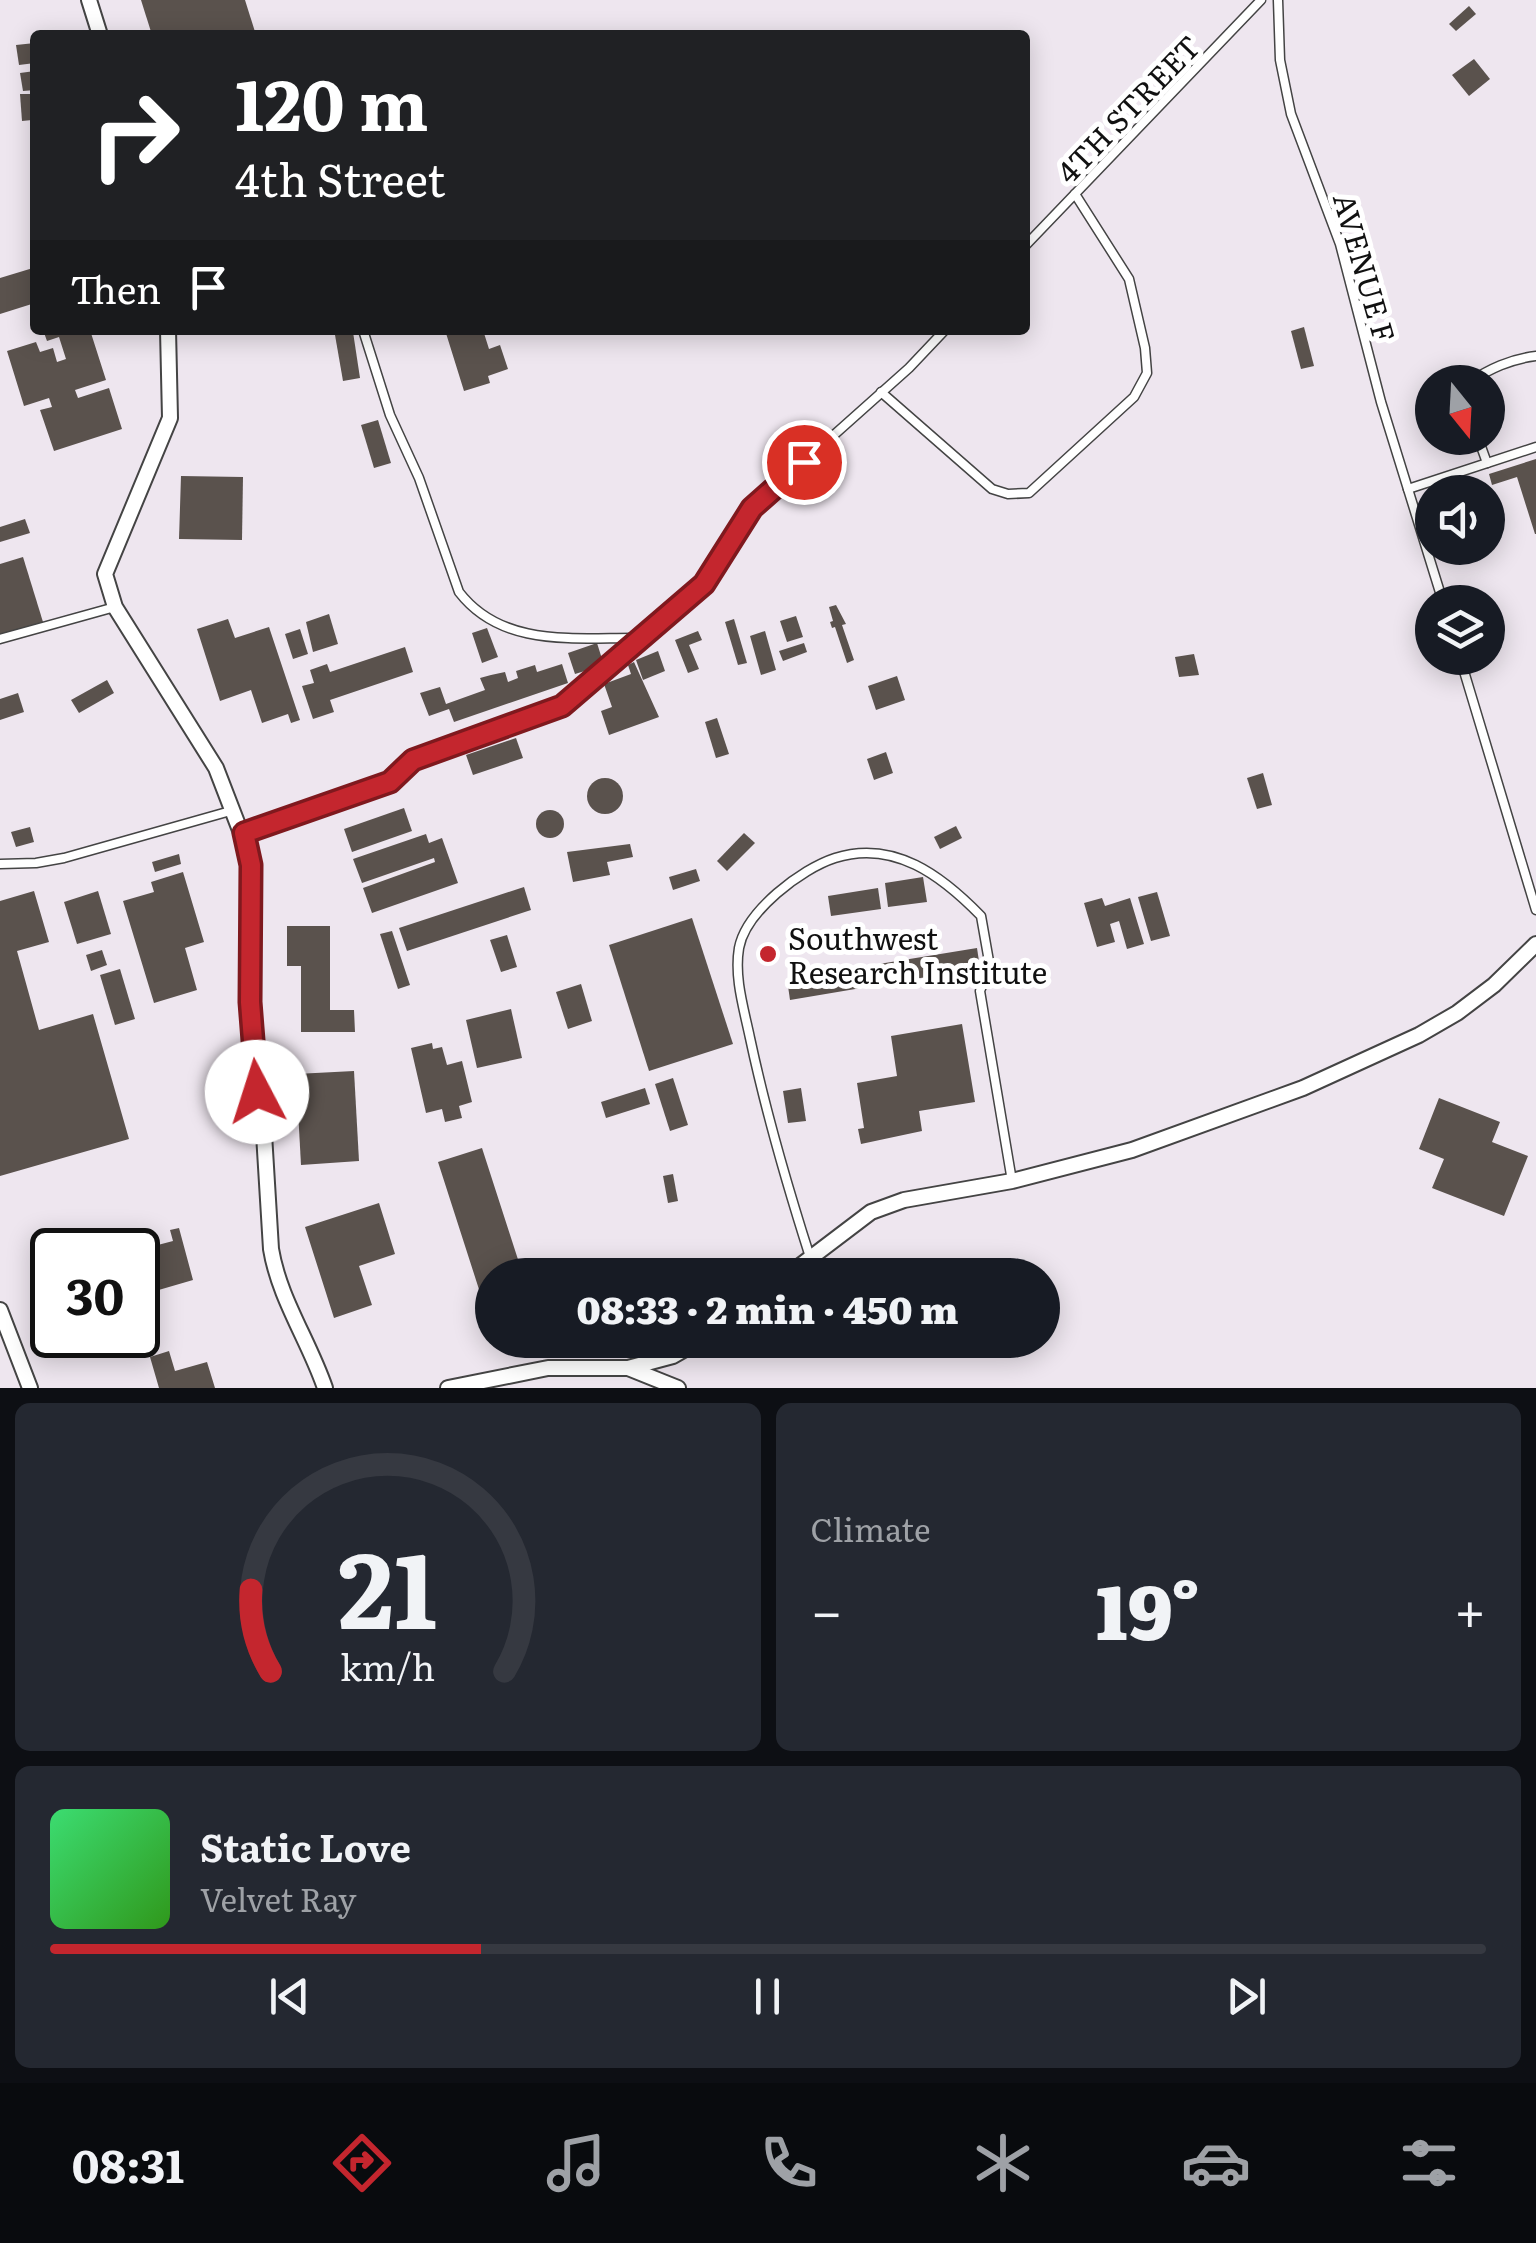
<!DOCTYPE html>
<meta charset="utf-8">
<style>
body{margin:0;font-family:Literata,serif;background:#242831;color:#f1f3f6;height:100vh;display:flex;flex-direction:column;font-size:38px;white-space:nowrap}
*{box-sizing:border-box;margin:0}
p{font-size:32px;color:#9ea1a6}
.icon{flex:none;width:55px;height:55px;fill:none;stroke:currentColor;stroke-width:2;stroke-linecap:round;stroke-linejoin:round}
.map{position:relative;height:1388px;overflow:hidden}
.panel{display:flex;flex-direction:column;gap:15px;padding:15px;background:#0d0f14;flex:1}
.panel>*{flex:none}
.guide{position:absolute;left:30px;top:30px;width:1000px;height:305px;border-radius:10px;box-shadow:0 5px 25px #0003;background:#202124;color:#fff;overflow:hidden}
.needle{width:65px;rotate:162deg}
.tools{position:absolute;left:1415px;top:365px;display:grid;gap:20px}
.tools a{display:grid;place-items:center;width:90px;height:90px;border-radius:50%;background:#171b24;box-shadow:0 5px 25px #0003;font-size:50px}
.speed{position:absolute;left:30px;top:1228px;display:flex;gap:20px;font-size:50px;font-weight:700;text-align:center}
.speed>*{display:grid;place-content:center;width:130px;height:130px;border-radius:50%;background:#171b24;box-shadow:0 5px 25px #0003;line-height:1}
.speed .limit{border:5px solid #111;border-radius:15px;background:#fff;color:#111}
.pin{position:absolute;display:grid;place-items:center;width:85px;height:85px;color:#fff;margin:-42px;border:5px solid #fff;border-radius:50%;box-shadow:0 2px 10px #0007}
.me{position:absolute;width:110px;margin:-55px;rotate:355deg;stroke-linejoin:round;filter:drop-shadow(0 0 8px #0008)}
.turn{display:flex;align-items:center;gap:35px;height:210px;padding:0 40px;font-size:45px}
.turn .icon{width:130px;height:130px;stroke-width:2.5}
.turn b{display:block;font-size:70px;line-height:85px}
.then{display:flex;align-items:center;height:95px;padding:0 40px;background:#0003;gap:20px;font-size:38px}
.big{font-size:75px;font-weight:800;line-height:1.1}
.panel .widget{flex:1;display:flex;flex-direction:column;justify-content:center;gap:15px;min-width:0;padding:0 35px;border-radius:15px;background:#242831}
.panel .dial{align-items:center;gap:0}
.dial svg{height:260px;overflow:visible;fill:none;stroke:#363941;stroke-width:7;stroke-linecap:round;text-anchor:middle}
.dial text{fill:#f1f3f6;stroke:none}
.song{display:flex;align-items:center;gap:30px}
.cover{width:120px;height:120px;border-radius:15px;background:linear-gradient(135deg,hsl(140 70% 55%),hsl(110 70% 35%))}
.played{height:10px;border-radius:5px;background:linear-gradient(90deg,#c4262e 30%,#363941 30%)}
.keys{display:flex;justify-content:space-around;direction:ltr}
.heat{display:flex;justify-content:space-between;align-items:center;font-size:55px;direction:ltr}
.panel .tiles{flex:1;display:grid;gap:15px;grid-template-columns:1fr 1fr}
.widget:last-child{grid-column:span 2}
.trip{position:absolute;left:475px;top:1258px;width:585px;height:100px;border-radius:50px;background:#171b24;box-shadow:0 5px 25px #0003;font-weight:800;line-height:100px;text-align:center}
.tab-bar{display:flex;height:160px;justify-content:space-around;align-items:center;background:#090b0e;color:#9ea1a6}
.tab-bar .icon{width:70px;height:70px}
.tab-bar .selected{color:#c4262e}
.tab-bar b{font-size:45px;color:#f1f3f6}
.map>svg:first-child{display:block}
.industrial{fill:#eee6ef;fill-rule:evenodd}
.building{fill:#5a524d}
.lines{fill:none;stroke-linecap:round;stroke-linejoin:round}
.service-casing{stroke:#444;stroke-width:11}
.minor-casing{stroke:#444;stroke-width:18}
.service{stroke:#fff;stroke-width:8}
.minor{stroke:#fff;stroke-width:14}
.route-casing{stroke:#7f191e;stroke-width:25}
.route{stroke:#c4262e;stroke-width:18}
.poi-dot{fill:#c4262e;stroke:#fff;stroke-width:4}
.labels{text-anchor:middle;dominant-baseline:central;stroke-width:10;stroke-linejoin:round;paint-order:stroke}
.street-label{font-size:30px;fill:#111;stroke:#fff}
.poi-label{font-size:30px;fill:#111;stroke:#fff;text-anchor:start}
</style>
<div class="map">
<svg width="1536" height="1388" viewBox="0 0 1536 1388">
<rect width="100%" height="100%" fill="#fffdf5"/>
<path class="industrial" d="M0,0h1536v1388h-1536zM35,35h990v295h-990zM1432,382h56v56h-56zM1432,492h56v56h-56zM1432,602h56v56h-56zM52,1250h86v85h-86zM492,1275h550v65h-550z"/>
<g class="building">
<path d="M141,0h104l11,35h-104z"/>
<path d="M1469,6l7,8 -20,17 -7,-7z"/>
<path d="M35,43v20l-16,2 -3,-20z"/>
<path d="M1474,59l16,20 -21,17 -17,-21z"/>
<path d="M35,71v19l-12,1 -3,-18z"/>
<path d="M20,94h10l2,26 -10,1z"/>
<path d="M33,268l2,35 -35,11v-36z"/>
<path d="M1304,327l10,39 -13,3 -10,-38z"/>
<path d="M43,330h47l16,50 -31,10 3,8 31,-10 13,41 -68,22 -14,-41 12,-3 -3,-9 -25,8 -17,-55 29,-9 4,10 13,-4 4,14 9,-3 -7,-22 -12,4z"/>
<path d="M445,330h38l6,19 11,-4 8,24 -20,7 2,7 -26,8z"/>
<path d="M353,332l7,46 -17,3 -8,-46z"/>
<path d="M378,420l13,43 -17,5 -13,-43z"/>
<path d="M1536,459v75h-1l-18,-57 -25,8 -3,-11z"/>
<path d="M181,476l62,1 -1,63 -63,-1z"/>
<path d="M25,519l5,14 -30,9v-15z"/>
<path d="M23,557l20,65 -43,13v-71z"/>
<path d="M836,605l10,19 -4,1 12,35 -7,3 -12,-36 -3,1 -2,-6 3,-1 -4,-14z"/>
<path d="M329,614l9,30 -25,8 -7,-30z"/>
<path d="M796,616l7,21 -16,5 -7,-21z"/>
<path d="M228,619l7,19 34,-11 31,93 -9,3 -3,-9 -26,9 -11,-33 -31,11 -23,-72z"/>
<path d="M734,619l13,44 -9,2 -13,-43z"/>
<path d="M487,628l11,29 -16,6 -10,-30z"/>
<path d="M300,629l8,25 -15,5 -8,-25z"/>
<path d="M698,631l4,9 -13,5 10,24 -11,4 -13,-33z"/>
<path d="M765,631l11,39 -15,5 -11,-39z"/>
<path d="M597,643l6,19 -6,1 1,4 -23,7 -7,-21z"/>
<path d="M804,643l3,9 -24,9 -4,-10z"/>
<path d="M405,647l8,25 -83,28 4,12 -21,7 -11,-33 12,-3 -4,-13 17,-6 3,8z"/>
<path d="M658,651l7,20 -22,9 -7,-20z"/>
<path d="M1194,654l5,21 -20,2 -4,-20z"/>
<path d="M634,662l25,55 -50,18 -8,-24 11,-4 -8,-23 27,-10 -3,-9z"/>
<path d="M562,664l6,19 -114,39 -5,-13 -20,7 -9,-23 20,-6 6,17 39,-14 -5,-12 11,-3 14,-3 3,10 10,-4 -2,-7 19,-6 2,7z"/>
<path d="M897,676l8,24 -29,10 -8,-24z"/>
<path d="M107,680l7,13 -35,20 -8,-13z"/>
<path d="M18,693l6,19 -24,8v-21z"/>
<path d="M717,718l12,36 -13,4 -11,-36z"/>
<path d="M516,738l7,20 -50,17 -7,-20z"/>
<path d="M886,752l7,21 -19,7 -7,-21z"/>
<path d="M1263,773l9,32 -15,4 -10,-31z"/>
<circle cx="605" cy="796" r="18"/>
<path d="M404,808l8,23 -60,21 -8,-23z"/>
<circle cx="550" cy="824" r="14"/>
<path d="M956,826l6,12 -22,11 -6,-12z"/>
<path d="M30,827l4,15 -18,5 -5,-15z"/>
<path d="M744,833l11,10 -28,28 -10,-10z"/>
<path d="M426,834l3,9 13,-5 16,45 -86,30 -9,-25 72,-26 -1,-4 -72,25 -9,-24z"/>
<path d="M630,844l3,13 -26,5 3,13 -37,7 -6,-30z"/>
<path d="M179,854l2,10 -26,8 -3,-10z"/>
<path d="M696,869l4,12 -27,9 -4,-13z"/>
<path d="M183,872l21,70 -19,6 12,42 -43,13 -31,-102 31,-9 -3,-10z"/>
<path d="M923,877l4,25 -39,5 -3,-24z"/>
<path d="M524,887l7,23 -124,41 -8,-23z"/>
<path d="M878,888l3,21 -50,7 -3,-20z"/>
<path d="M34,891l15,51 -32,9 22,79 54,-16 36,125 -129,37v-275z"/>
<path d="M98,891l13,43 -34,10 -13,-42z"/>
<path d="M1157,892l13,44 -19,5 -13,-44z"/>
<path d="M1102,898l3,8 25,-8 14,46 -17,5 -8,-28 -9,3 5,18 -18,5 -13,-44z"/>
<path d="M692,918l41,126 -84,27 -40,-126z"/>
<path d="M287,926h43v84h24l1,22h-54v-66h-14z"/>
<path d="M392,931l18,54 -12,4 -18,-55z"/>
<path d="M507,935l10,32 -16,5 -11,-32z"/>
<path d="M977,948l3,20 -190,32 -3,-21z"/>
<path d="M102,950l5,15 -16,6 -5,-16z"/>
<path d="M120,969l15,50 -20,6 -15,-50z"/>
<path d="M581,984l11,37 -24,8 -12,-37z"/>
<path d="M511,1009l11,49 -45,10 -11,-48z"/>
<path d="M962,1024l13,78 -56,9 3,20 -61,13 -3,-15 6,-1 -7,-45 40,-7 -6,-40z"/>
<path d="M432,1043l1,6 9,-2 5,18 15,-4 10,41 -13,4 3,12 -17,4 -3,-13 -16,4 -15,-65z"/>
<path d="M354,1071l5,90 -58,4 -5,-91z"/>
<path d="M673,1078l15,47 -18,6 -15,-47z"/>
<path d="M645,1088l5,16 -44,14 -5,-16z"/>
<path d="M801,1088l5,33 -18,2 -5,-32z"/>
<path d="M1439,1098l61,24 -8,20 36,14 -24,60 -72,-28 12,-29 -25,-10z"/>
<path d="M482,1148l41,127h-31v31l-7,2 -47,-146z"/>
<path d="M673,1174l5,27 -10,2 -5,-27z"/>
<path d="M379,1203l16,51 -36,12 13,39 -38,13 -29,-91z"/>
<path d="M179,1228l14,52 -55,16v-46h-24l-1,-5 23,-6 -2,-6 15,-4 5,17 19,-5 -3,-11z"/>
<path d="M169,1351l6,20 32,-9 8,26h-56l-9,-31z"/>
</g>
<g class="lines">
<g class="service-casing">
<g id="service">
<path d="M1278,0l2,60 11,54 49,130 41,158 62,200"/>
<path d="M1025,246l236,-246"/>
<path d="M363,330l27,85 29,63 40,114c44,57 118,45 182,46"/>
<path d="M1469,382c21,-13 41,-23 67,-26"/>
<path d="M881,392l111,97 16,5 21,-1 105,-96 13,-24 -2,-25 -16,-69 -54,-85"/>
<path d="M1478,438l9,25"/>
<path d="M1408,489l128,-42"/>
<path d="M0,639l115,-32"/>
<path d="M1460,658l76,252"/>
<path d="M243,833l148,-51 22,-22 148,-54 143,-123 48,-75 157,-140 36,-38"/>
<path d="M0,864l36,-1 28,-5 170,-48"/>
<path d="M810,1257c-23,-72 -44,-144 -60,-219 -6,-29 -16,-60 -11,-90 7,-37 62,-79 96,-90 59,-19 107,18 146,58l9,51 -10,24 32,190"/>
</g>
</g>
<g class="minor-casing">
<g id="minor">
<path d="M89,0l11,35"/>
<path d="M168,330l2,88 -65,156 10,33 101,161 32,83 6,212 10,71 7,115c8,49 38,92 54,139"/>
<path d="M788,1275l83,-63 33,-12 108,-19 120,-31 171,-62 116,-53 38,-22 37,-28 42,-41"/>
<path d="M0,1310l30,78"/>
<path d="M628,1368l50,20"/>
<path d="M448,1388l100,-20h80l45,-12 28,-16"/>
</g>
</g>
<use href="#service" class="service"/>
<use href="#minor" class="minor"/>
</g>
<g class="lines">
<g class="route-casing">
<path id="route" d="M257,1092l-7,-90 1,-137 -7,-32 146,-51 23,-22 149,-54 142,-122 48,-76 52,-46"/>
</g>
<use href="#route" class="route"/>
</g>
<circle class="poi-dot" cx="768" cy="954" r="10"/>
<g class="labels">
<g class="street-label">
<text transform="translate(1127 108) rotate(-46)">4TH STREET</text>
<text transform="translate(1366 267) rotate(74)">AVENUE F</text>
</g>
<g class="poi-label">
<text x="788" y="937">Southwest<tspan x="788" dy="34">Research Institute</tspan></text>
</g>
</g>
</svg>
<div class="tools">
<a><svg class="needle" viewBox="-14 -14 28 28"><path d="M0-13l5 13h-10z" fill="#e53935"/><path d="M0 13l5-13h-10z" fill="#9ea1a6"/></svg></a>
<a><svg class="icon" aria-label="sound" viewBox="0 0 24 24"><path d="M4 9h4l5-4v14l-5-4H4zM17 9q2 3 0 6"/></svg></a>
<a><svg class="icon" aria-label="layers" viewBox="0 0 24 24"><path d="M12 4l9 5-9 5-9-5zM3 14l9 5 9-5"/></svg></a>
</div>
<div class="speed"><div class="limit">30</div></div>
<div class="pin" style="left:804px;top:462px;background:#d93025"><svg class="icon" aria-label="arrive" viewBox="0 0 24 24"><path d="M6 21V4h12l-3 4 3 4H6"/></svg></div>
<svg class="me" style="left:257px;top:1092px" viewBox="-20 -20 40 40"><circle r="19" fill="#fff"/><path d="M0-13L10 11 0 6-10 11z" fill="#c4262e"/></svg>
<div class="trip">08:33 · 2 min · 450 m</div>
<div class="guide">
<div class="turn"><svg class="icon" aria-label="right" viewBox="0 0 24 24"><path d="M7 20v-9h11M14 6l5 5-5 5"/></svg><div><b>120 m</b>4th Street</div></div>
<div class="then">Then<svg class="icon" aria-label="arrive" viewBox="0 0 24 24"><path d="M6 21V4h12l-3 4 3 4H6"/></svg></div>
</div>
</div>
<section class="panel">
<div class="tiles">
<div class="widget dial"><svg viewBox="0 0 100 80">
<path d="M14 69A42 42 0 1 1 86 69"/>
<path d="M14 69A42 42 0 0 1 8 44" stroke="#c4262e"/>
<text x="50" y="56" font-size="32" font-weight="700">21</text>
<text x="50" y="72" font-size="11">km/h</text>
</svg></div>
<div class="widget"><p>Climate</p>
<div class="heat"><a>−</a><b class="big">19°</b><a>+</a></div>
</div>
<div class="widget">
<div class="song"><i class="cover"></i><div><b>Static Love</b><p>Velvet Ray</p></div></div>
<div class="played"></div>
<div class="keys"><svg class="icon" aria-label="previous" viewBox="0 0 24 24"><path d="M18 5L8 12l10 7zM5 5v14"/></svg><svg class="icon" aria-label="pause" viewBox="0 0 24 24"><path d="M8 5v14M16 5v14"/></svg><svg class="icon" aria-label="next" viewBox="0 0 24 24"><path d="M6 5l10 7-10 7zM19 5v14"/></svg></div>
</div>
</div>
</section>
<nav class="tab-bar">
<b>08:31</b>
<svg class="icon selected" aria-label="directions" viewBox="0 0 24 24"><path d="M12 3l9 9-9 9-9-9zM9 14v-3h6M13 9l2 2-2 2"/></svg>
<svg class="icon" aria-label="music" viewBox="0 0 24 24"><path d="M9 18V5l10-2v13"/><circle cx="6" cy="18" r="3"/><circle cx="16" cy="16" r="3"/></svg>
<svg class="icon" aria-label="phone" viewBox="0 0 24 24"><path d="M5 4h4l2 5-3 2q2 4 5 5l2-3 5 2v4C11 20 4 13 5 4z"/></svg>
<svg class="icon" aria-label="climate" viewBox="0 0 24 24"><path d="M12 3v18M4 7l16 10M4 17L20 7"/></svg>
<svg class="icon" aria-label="car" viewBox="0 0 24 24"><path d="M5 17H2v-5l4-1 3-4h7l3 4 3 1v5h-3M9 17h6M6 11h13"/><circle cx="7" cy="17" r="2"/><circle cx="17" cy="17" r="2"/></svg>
<svg class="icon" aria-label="filters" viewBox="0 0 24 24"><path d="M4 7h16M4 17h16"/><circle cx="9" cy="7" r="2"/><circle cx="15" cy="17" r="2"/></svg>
</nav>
